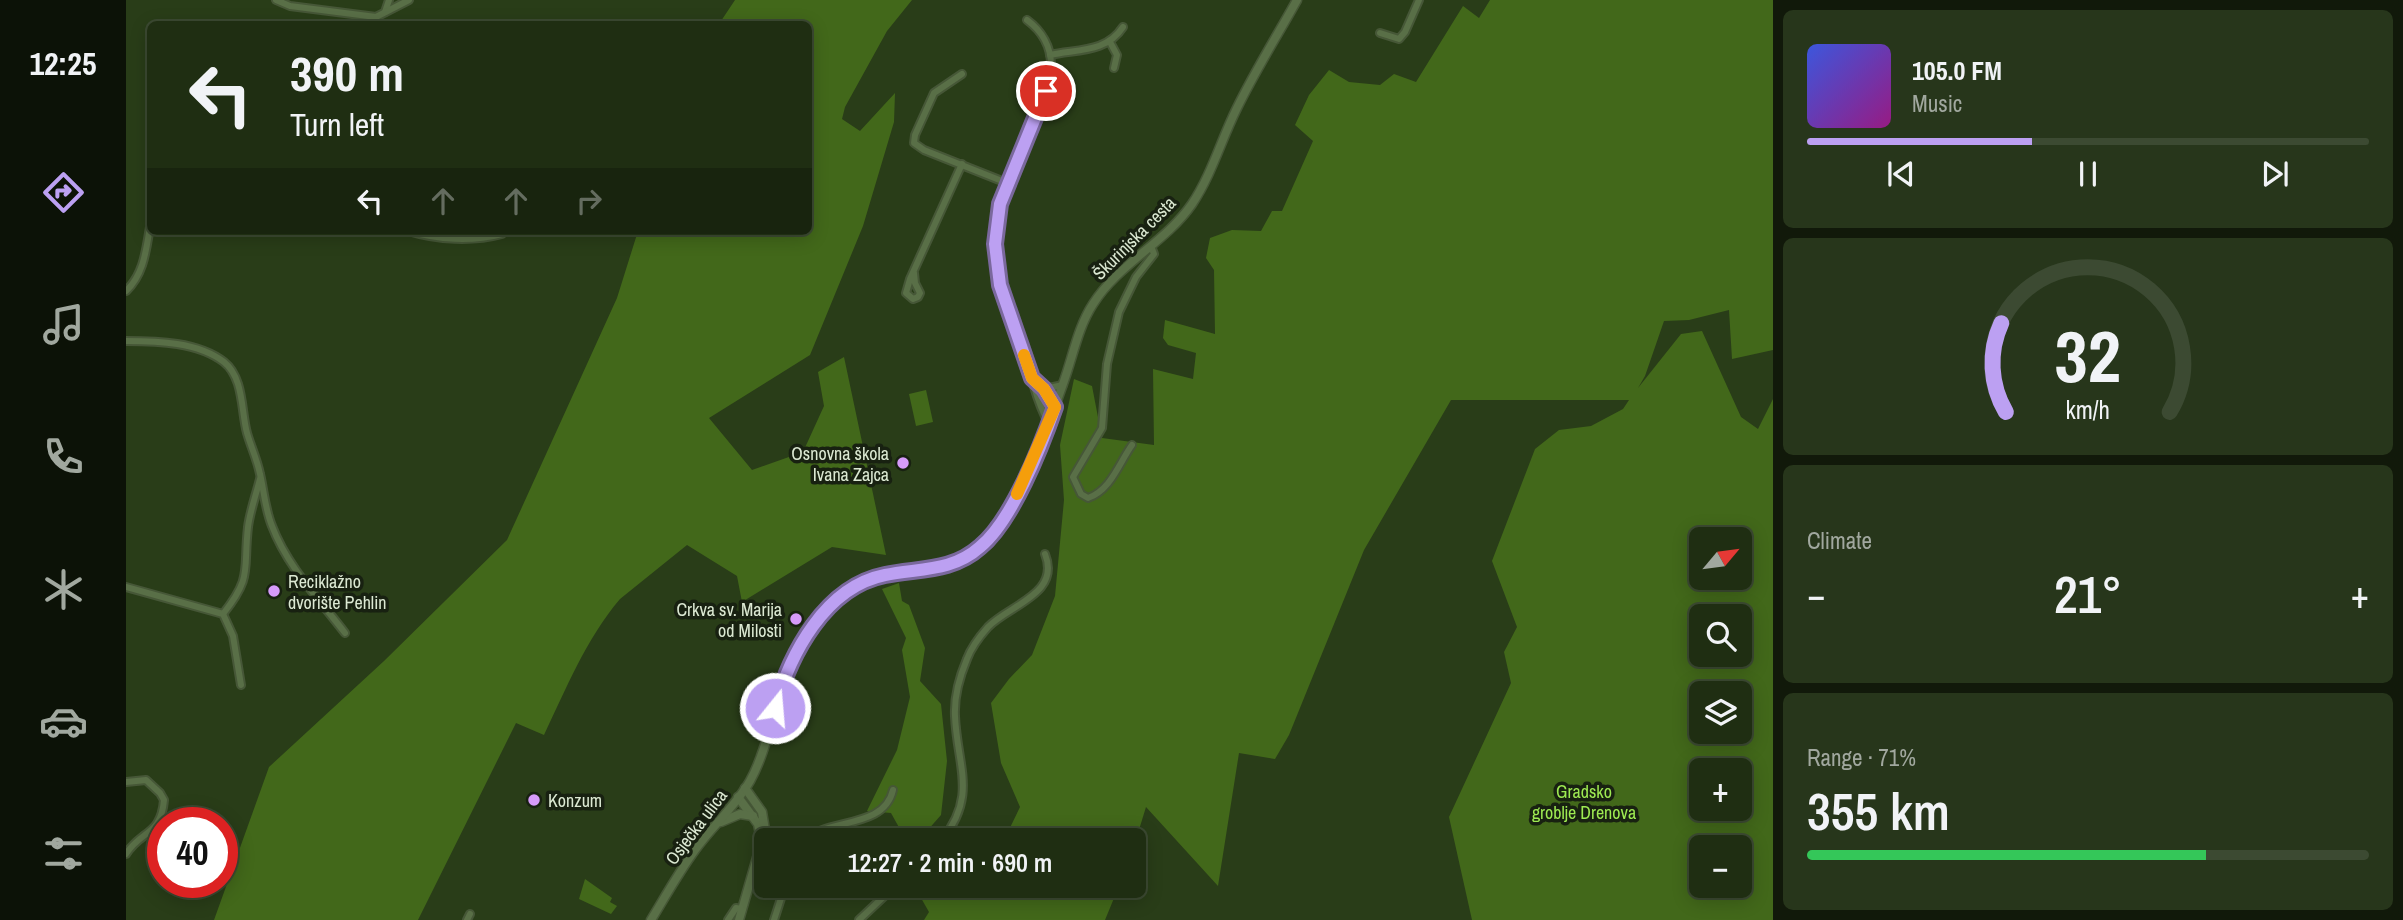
<!DOCTYPE html>
<meta charset="utf-8">
<style>
body{margin:0;font-family:"Archivo Narrow",sans-serif;background:#27361b;color:#f1f3f6;height:100vh;display:flex;flex-direction:column;font-size:26px;white-space:nowrap}
*{box-sizing:border-box;margin:0}
p{font-size:23px;color:#a1a89f}
.icon{flex:none;width:38px;height:38px;fill:none;stroke:currentColor;stroke-width:2;stroke-linecap:round;stroke-linejoin:round}
.map{position:relative;flex:1;overflow:hidden}
.side{display:flex;flex-direction:column;gap:10px;padding:10px;background:#11190a;width:630px}
.side>*{flex:none}
.top-card{position:absolute;left:21px;top:21px;width:665px;height:214px;border-radius:10px;box-shadow:0 4px 18px #0003,0 0 0 2px #3c4a32;background:#1f2e12;color:#f1f3f6;overflow:hidden}
.needle{width:46px;rotate:61deg}
.buttons{position:absolute;left:1563px;top:527px;display:grid;gap:14px}
.buttons a{display:grid;place-items:center;width:63px;height:63px;border-radius:10px;background:#1f2e12;box-shadow:0 4px 18px #0003,0 0 0 2px #3c4a32;font-size:35px}
.speed{position:absolute;left:21px;top:807px;display:flex;gap:14px;font-size:35px;font-weight:700;text-align:center}
.speed>*{display:grid;place-content:center;width:91px;height:91px;border-radius:50%;background:#1f2e12;box-shadow:0 4px 18px #0003,0 0 0 2px #3c4a32;line-height:1}
.speed .limit{border:10px solid #d22;background:#fff;color:#111}
.pin{position:absolute;display:grid;place-items:center;width:60px;height:60px;color:#fff;margin:-30px;border:4px solid #fff;border-radius:50%;box-shadow:0 2px 7px #0007}
.me{position:absolute;width:77px;margin:-38px;rotate:17deg;stroke-linejoin:round;filter:drop-shadow(0 0 5px #0008)}
.turn{display:flex;align-items:center;gap:24px;height:147px;padding:0 28px;font-size:32px}
.turn .icon{width:91px;height:91px;stroke-width:2.5}
.turn b{display:block;font-size:49px;line-height:60px}
.lanes{display:flex;align-items:center;height:66px;padding:0 28px;background:#0003;justify-content:center;gap:35px;direction:ltr}
.lanes .off{opacity:.35}
.big{font-size:52px;font-weight:600;line-height:1.1}
.side .card{flex:1;display:flex;flex-direction:column;justify-content:center;gap:10px;min-width:0;padding:0 24px;border-radius:10px;background:#27361b}
.side .dial{align-items:center;gap:0}
.dial svg{height:182px;overflow:visible;fill:none;stroke:#3c4a32;stroke-width:7;stroke-linecap:round;text-anchor:middle}
.dial text{fill:#f1f3f6;stroke:none}
.song{display:flex;align-items:center;gap:21px}
.cover{width:84px;height:84px;border-radius:10px;background:linear-gradient(135deg,hsl(230 70% 55%),hsl(310 70% 35%))}
.played{height:7px;border-radius:4px;background:linear-gradient(90deg,#bca0f2 40%,#3c4a32 40%)}
.keys{display:flex;justify-content:space-around;direction:ltr}
.heat{display:flex;justify-content:space-between;align-items:center;font-size:38px;direction:ltr}
.charge{height:10px;border-radius:5px;background:linear-gradient(90deg,#34c759 71%,#3c4a32 0)}
.trip{position:absolute;left:628px;top:828px;width:392px;height:70px;border-radius:10px;background:#1f2e12;box-shadow:0 4px 18px #0003,0 0 0 2px #3c4a32;font-weight:600;line-height:70px;text-align:center}
main{display:flex;flex:1;min-height:0}
.tab-bar{display:flex;flex-direction:column;width:126px;justify-content:space-around;align-items:center;background:#0c1207;color:#a1a89f}
.tab-bar .icon{width:49px;height:49px}
.tab-bar .on{color:#bca0f2}
.tab-bar b{font-size:32px;color:#f1f3f6}
.map>svg:first-child{display:block}
.green{fill:#42681a;fill-rule:evenodd}
.lines{fill:none;stroke-linecap:round;stroke-linejoin:round}
.minor-casing{stroke:#465737;stroke-width:10}
.tertiary-casing{stroke:#465737;stroke-width:11}
.minor{stroke:#596f47;stroke-width:6}
.tertiary{stroke:#596f47;stroke-width:8}
.route-casing{stroke:#7a689d;stroke-width:18}
.route{stroke:#bca0f2;stroke-width:12}
.slow{stroke:#f59e0b;stroke-width:12}
.poi-dot{fill:#d69bfa;stroke:#182111;stroke-width:2.5}
.labels{text-anchor:middle;dominant-baseline:central;stroke-width:7;stroke-linejoin:round;paint-order:stroke}
.street-label{font-size:18px;fill:#dce9d3;stroke:#182111}
.poi-label{font-size:18px;fill:#dce9d3;stroke:#182111;text-anchor:end}
.park-label{font-size:18px;fill:#9eea52;stroke:#182111}
</style>
<main>
<nav class="tab-bar">
<b>12:25</b>
<svg class="icon on" aria-label="directions" viewBox="0 0 24 24"><path d="M12 3l9 9-9 9-9-9zM9 14v-3h6M13 9l2 2-2 2"/></svg>
<svg class="icon" aria-label="music" viewBox="0 0 24 24"><path d="M9 18V5l10-2v13"/><circle cx="6" cy="18" r="3"/><circle cx="16" cy="16" r="3"/></svg>
<svg class="icon" aria-label="phone" viewBox="0 0 24 24"><path d="M5 4h4l2 5-3 2q2 4 5 5l2-3 5 2v4C11 20 4 13 5 4z"/></svg>
<svg class="icon" aria-label="climate" viewBox="0 0 24 24"><path d="M12 3v18M4 7l16 10M4 17L20 7"/></svg>
<svg class="icon" aria-label="car" viewBox="0 0 24 24"><path d="M5 17H2v-5l4-1 3-4h7l3 4 3 1v5h-3M9 17h6M6 11h13"/><circle cx="7" cy="17" r="2"/><circle cx="17" cy="17" r="2"/></svg>
<svg class="icon" aria-label="filters" viewBox="0 0 24 24"><path d="M4 7h16M4 17h16"/><circle cx="9" cy="7" r="2"/><circle cx="15" cy="17" r="2"/></svg>
</nav>
<div class="map">
<svg width="1647" height="920" viewBox="0 0 1647 920">
<rect width="100%" height="100%" fill="#293d18"/>
<g class="green">
<path d="M609,0h177l-25,31 -42,76 -3,12 18,12 35,-38 -1,29 -31,104 -53,129 -101,63 43,52 51,-18 21,-46 -6,-34 26,-15 42,198 -54,-8 -90,55 -5,-26 -50,-31 -67,54c-34,40 -54,90 -76,136l-28,-12 -98,197h-204l55,-153 115,-106 123,-121 110,-242 21,-67h170v-207h-89z"/>
<path d="M1364,0h283v350l-41,9 -3,-49 -40,10 -25,1 -19,55 -7,12 43,-54 21,-3 39,86 17,12 15,-30v521h-301l-23,-103 62,-134 -7,-31 13,-25 -25,-66 43,-112 24,-19 32,-4 32,-17 6,-9h-178l-87,150 -75,185 -14,24 -36,-6 -21,133 -72,-79 -12,39v-6h-130l16,-33 -19,-44 -10,-60 18,-24 23,-24 23,-59 9,-96 -4,-55 14,-66 18,7 10,52 52,7 -1,-76 40,10 3,-26 -28,-8 -5,-7 2,-18 50,14 -1,-64 -8,-12 4,-20 22,-8 29,1 11,-20h10l31,-70 -18,-16 14,-30 20,-25 20,12 31,3 14,-11 22,8 47,-76 16,12zM1575,539h39v39h-39zM1575,616h39v38h-39zM1575,693h39v39h-39zM1575,770h39v38h-39zM1575,847h39v39h-39z"/>
<path d="M800,390l7,32 -17,4 -7,-32z"/>
<path d="M773,583l3,18 7,4 16,43 -5,33 21,23 6,57 -6,54 -22,25h-13l-15,-27 -24,-2 30,-61 13,-53 -8,-47 4,-12 -24,-49z"/>
<path d="M459,879l27,19 -2,4 7,4 -6,8 -32,-15z"/>
<path d="M818,886h175l-14,34h-181l5,-8 -12,-21z"/>
</g>
<g class="lines">
<g class="minor-casing">
<g id="minor">
<path d="M150,0l14,6 86,11"/>
<path d="M259,12l4,-12"/>
<path d="M901,20c15,11 24,27 24,45 0,18 -8,35 -15,51 -16,39 -39,78 -41,120 -2,45 18,87 32,129 8,22 10,38 22,59"/>
<path d="M245,24l5,-7 33,-17"/>
<path d="M1254,33l19,6 6,-7 14,-32"/>
<path d="M984,42l7,13 -3,13"/>
<path d="M924,55c27,-6 56,-2 73,-28"/>
<path d="M836,74l-28,19 -19,42 -1,8 10,7 83,33"/>
<path d="M282,231c30,9 64,11 94,3"/>
<path d="M788,273l1,10 5,10 -2,4 -5,2 -7,-6 4,-14 52,-115"/>
<path d="M0,291c18,-17 20,-41 24,-64"/>
<path d="M0,341c32,0 72,1 98,21 20,16 17,49 23,71 4,14 10,26 13,41 4,17 5,35 12,52 15,40 47,73 73,107"/>
<path d="M906,378l12,11 11,18"/>
<path d="M918,389l19,-4"/>
<path d="M1006,445c-13,18 -21,45 -44,53l-7,-4 -8,-17 29,-49 5,-64 12,-52 17,-35 18,-23 -3,-8"/>
<path d="M0,587l97,27 10,22 8,49"/>
<path d="M97,614c30,-38 20,-43 25,-87 2,-16 8,-32 12,-48"/>
<path d="M0,782l20,-2 14,13 4,7c-3,36 -23,30 -38,54"/>
<path d="M678,840c25,-22 80,-11 89,-50"/>
<path d="M816,840c36,-45 15,-74 13,-124 -1,-20 4,-38 12,-57 4,-11 13,-23 21,-32 21,-22 73,-33 57,-73"/>
<path d="M341,920l3,-6"/>
<path d="M602,920l8,-12 6,1"/>
<path d="M648,920l11,-34"/>
<path d="M733,920l36,-34"/>
</g>
</g>
<g class="tertiary-casing">
<g id="tertiary">
<path d="M612,797l20,27 3,15"/>
<path d="M595,822l19,-8 13,2"/>
<path d="M525,920c14,-23 28,-48 44,-70 17,-24 40,-43 55,-69 15,-27 21,-60 30,-89 10,-33 31,-71 58,-94 50,-43 114,-8 158,-67 11,-14 18,-31 25,-46 17,-34 31,-68 43,-104 9,-25 14,-54 29,-77 25,-40 72,-61 99,-100 20,-30 29,-64 45,-96 18,-37 40,-72 60,-108"/>
<path d="M613,920l26,-90 -3,-18 -17,-24"/>
</g>
</g>
<use href="#minor" class="minor"/>
<use href="#tertiary" class="tertiary"/>
</g>
<g class="lines">
<g class="route-casing">
<path id="route" d="M649,708c15,-54 50,-121 110,-133 34,-7 67,-3 95,-28 32,-26 61,-100 75,-140l-11,-18 -12,-11 -32,-93 -5,-41 5,-40 46,-113"/>
</g>
<use href="#route" class="route"/>
<path class="slow" d="M891,494l38,-87 -11,-18 -12,-11 -8,-23"/>
</g>
<g class="poi-dot">
<circle cx="777" cy="463" r="7"/>
<circle cx="148" cy="591" r="7"/>
<circle cx="670" cy="619" r="7"/>
<circle cx="408" cy="800" r="7"/>
</g>
<g class="labels">
<g class="street-label">
<text transform="translate(1008 238) rotate(-45)">Škurinjska cesta</text>
<text transform="translate(570 827) rotate(-53)">Osječka ulica</text>
</g>
<g class="poi-label">
<text x="763" y="453">Osnovna škola<tspan x="763" dy="21">Ivana Zajca</tspan></text>
<text x="162" y="581" text-anchor="start">Reciklažno<tspan x="162" dy="21">dvorište Pehlin</tspan></text>
<text x="656" y="609">Crkva sv. Marija<tspan x="656" dy="21">od Milosti</tspan></text>
<text x="422" y="800" text-anchor="start">Konzum</text>
</g>
<g class="park-label">
<text x="1458" y="791">Gradsko<tspan x="1458" dy="21">groblje Drenova</tspan></text>
</g>
</g>
</svg>
<div class="buttons">
<a><svg class="needle" viewBox="-14 -14 28 28"><path d="M0-13l5 13h-10z" fill="#e53935"/><path d="M0 13l5-13h-10z" fill="#a1a89f"/></svg></a>
<a><svg class="icon" aria-label="search" viewBox="0 0 24 24"><circle cx="10" cy="10" r="6"/><path d="M15 15l6 6"/></svg></a>
<a><svg class="icon" aria-label="layers" viewBox="0 0 24 24"><path d="M12 4l9 5-9 5-9-5zM3 14l9 5 9-5"/></svg></a>
<a>+</a>
<a>−</a>
</div>
<div class="speed"><div class="limit">40</div></div>
<div class="pin" style="left:920px;top:91px;background:#d93025"><svg class="icon" aria-label="arrive" viewBox="0 0 24 24"><path d="M6 21V4h12l-3 4 3 4H6"/></svg></div>
<svg class="me" style="left:649px;top:708px" viewBox="-20 -20 40 40"><circle r="17" fill="#bca0f2" stroke="#fff" stroke-width="3"/><path d="M0-11L8 9 0 5-8 9z" fill="#fff"/></svg>
<div class="trip">12:27 · 2 min · 690 m</div>
<div class="top-card">
<div class="turn"><svg class="icon" aria-label="left" viewBox="0 0 24 24"><path d="M17 20v-9H6M10 6l-5 5 5 5"/></svg><div><b>390 m</b>Turn left</div></div>
<div class="lanes"><svg class="icon" aria-label="left" viewBox="0 0 24 24"><path d="M17 20v-9H6M10 6l-5 5 5 5"/></svg><svg class="icon off" aria-label="ahead" viewBox="0 0 24 24"><path d="M12 20V5M6 11l6-6 6 6"/></svg><svg class="icon off" aria-label="ahead" viewBox="0 0 24 24"><path d="M12 20V5M6 11l6-6 6 6"/></svg><svg class="icon off" aria-label="right" viewBox="0 0 24 24"><path d="M7 20v-9h11M14 6l5 5-5 5"/></svg></div>
</div>
</div>
<section class="side">
<div class="card">
<div class="song"><i class="cover"></i><div><b>105.0 FM</b><p>Music</p></div></div>
<div class="played"></div>
<div class="keys"><svg class="icon" aria-label="previous" viewBox="0 0 24 24"><path d="M18 5L8 12l10 7zM5 5v14"/></svg><svg class="icon" aria-label="pause" viewBox="0 0 24 24"><path d="M8 5v14M16 5v14"/></svg><svg class="icon" aria-label="next" viewBox="0 0 24 24"><path d="M6 5l10 7-10 7zM19 5v14"/></svg></div>
</div>
<div class="card dial"><svg viewBox="0 0 100 80">
<path d="M14 69A42 42 0 1 1 86 69"/>
<path d="M14 69A42 42 0 0 1 12 30" stroke="#bca0f2"/>
<text x="50" y="56" font-size="32" font-weight="700">32</text>
<text x="50" y="72" font-size="11">km/h</text>
</svg></div>
<div class="card"><p>Climate</p>
<div class="heat"><a>−</a><b class="big">21°</b><a>+</a></div>
</div>
<div class="card"><p>Range · 71%</p><b class="big">355 km</b><div class="charge"></div></div>
</section>
</main>
